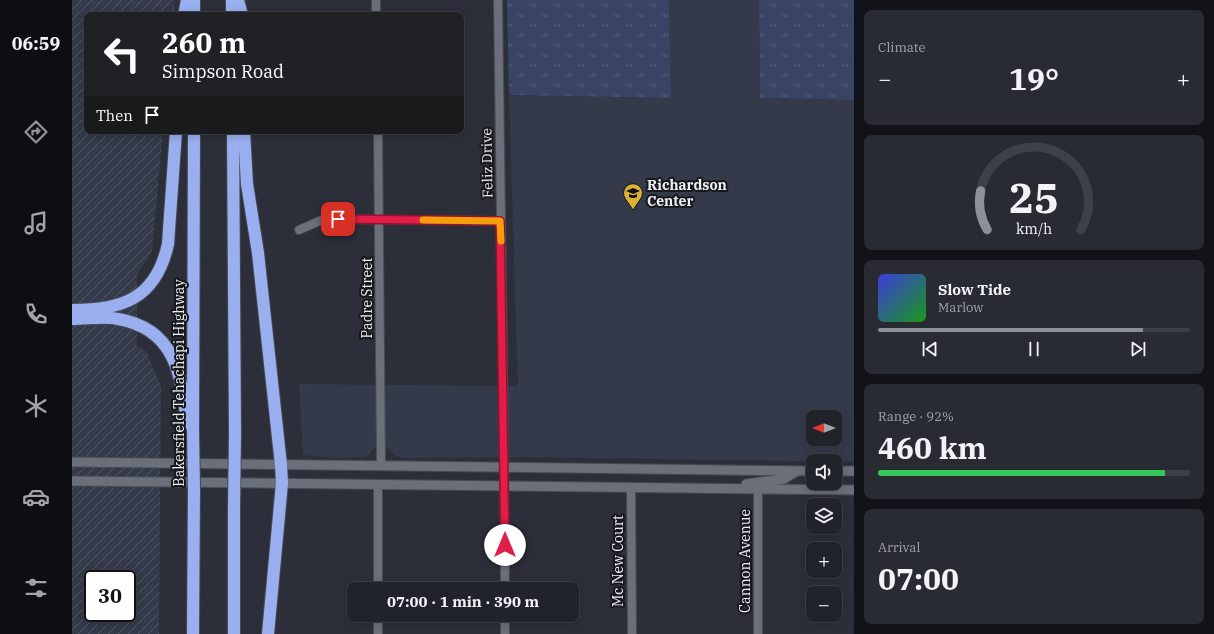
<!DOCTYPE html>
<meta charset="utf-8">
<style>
body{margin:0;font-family:"IBM Plex Serif",serif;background:#292b33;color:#f1f3f6;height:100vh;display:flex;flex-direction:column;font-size:15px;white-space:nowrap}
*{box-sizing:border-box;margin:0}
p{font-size:13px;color:#a2a4a9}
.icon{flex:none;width:22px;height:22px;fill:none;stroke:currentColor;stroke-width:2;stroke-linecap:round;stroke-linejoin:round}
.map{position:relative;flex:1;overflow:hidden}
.side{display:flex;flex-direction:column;gap:10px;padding:10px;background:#121318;width:360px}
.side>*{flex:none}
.guide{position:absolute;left:12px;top:12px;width:380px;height:122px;border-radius:8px;box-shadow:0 2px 10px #0003,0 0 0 1px #3e4047;background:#202124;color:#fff;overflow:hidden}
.needle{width:26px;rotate:270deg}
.fabs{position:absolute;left:734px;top:410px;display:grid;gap:8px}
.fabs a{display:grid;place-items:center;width:36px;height:36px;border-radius:8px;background:#21232b;box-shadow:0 2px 10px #0003,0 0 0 1px #3e4047;font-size:20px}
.speed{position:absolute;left:12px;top:570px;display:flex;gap:8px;font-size:20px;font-weight:700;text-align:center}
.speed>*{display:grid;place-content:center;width:52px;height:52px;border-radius:50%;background:#21232b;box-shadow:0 2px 10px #0003,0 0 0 1px #3e4047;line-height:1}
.speed .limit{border:2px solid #111;border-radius:6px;background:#fff;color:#111}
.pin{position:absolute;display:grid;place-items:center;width:34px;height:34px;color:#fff;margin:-17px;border-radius:8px;box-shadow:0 2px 6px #0006}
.me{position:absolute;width:44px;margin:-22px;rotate:0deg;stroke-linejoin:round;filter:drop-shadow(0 0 3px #0008)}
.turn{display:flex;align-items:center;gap:14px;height:84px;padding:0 12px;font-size:18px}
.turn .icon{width:52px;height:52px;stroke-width:2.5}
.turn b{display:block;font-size:28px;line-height:34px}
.then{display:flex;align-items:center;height:38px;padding:0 12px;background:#0003;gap:8px;font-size:15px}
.big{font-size:30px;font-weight:700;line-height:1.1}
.side .tile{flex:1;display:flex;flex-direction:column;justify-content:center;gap:6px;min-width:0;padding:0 14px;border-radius:8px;background:#292b33}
.side .dial{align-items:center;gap:0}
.dial svg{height:104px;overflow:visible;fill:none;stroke:#3e4047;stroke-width:7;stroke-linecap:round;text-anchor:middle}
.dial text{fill:#f1f3f6;stroke:none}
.song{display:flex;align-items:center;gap:12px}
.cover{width:48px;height:48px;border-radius:6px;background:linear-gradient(135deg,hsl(240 70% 55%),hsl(120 70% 35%))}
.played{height:4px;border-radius:2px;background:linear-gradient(90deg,#8c9099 85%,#3e4047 85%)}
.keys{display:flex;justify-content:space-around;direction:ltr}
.heat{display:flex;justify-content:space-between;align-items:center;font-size:22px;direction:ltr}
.charge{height:6px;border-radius:3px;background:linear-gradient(90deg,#34c759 92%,#3e4047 0)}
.trip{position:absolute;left:275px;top:582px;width:232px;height:40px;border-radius:8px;background:#21232b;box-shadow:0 2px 10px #0003,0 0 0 1px #3e4047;font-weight:700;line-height:40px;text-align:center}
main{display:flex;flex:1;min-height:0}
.dock{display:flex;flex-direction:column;width:72px;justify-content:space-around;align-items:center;background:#0d0e11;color:#a2a4a9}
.dock .icon{width:28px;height:28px}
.dock .current{color:#8c9099}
.dock b{font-size:18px;color:#f1f3f6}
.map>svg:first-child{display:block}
.built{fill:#343a49;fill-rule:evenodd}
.industrial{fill:url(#industrial-furrows);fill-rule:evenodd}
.grass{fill:url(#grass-tufts)}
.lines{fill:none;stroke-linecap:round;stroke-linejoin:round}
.minor-casing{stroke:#484b53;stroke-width:10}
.tertiary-casing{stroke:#484b53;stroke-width:11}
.motorway-casing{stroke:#484b53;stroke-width:14}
.minor{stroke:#6b6f7a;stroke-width:8}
.tertiary{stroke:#6b6f7a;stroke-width:9}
.motorway{stroke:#9aaff0;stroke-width:12}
.motorway-bridge-casing{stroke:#484b53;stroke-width:14;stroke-linecap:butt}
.motorway-bridge{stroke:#9aaff0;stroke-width:12}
.route-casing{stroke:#92132f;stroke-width:10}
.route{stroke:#e11d48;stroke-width:7}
.slow{stroke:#f59e0b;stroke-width:7}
.labels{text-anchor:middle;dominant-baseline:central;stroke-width:4;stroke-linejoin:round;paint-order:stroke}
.street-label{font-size:14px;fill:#eceff6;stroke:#16181c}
.poi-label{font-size:14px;font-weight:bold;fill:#eceff6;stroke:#16181c;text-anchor:start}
</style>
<main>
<nav class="dock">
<b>06:59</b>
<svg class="icon current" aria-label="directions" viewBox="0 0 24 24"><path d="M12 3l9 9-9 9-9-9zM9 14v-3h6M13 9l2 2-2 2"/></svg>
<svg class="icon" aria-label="music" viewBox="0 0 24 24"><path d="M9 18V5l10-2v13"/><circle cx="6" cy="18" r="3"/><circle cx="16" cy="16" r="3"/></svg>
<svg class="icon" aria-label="phone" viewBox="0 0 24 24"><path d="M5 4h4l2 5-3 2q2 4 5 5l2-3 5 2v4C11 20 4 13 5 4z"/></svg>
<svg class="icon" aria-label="climate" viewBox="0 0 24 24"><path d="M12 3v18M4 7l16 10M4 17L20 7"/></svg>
<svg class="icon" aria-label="car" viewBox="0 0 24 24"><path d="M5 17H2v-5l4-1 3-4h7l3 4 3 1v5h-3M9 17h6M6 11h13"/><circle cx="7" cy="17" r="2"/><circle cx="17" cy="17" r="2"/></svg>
<svg class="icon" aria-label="filters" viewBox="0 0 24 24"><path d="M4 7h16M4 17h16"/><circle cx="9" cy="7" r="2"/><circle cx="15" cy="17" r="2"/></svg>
</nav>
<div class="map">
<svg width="782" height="634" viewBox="0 0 782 634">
<defs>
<pattern id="industrial-furrows" width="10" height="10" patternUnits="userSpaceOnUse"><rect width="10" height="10" fill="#343a49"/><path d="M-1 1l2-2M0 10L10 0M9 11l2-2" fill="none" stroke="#525764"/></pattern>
<pattern id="grass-tufts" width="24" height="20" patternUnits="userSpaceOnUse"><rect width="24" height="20" fill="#394364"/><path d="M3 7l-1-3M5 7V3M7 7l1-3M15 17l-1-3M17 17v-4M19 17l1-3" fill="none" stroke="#565e7b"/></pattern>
</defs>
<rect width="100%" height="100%" fill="#2c2f39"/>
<path class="built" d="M597,0h90l1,98 94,2v362l-327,-5 -125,1 -8,-3 -5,-7h-15l-4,6 -7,3 -30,1 -30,-3 -4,-71 219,2 -9,-291 162,3zM741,417h22v22h-22z"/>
<path class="industrial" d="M0,0h103l-1,15h-87v116h76l-11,120 -15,24v71l9,5 15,35 -2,248h-87zM21,579h34v34h-34z"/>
<g class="grass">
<path d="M435,0h162l2,98 -162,-3z"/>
<path d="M687,0h95v100l-94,-2z"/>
</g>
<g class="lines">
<g class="minor-casing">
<g id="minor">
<path d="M304,0v15"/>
<path d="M426,0l6,442 1,147"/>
<path d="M306,131l3,334"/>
<path d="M227,230l25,-11 177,2"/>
<path d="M306,484v105"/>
<path d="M559,487l1,147"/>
<path d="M686,489v145"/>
<path d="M306,615v19"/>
<path d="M433,615v19"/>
</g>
</g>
<g class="tertiary-casing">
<g id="tertiary">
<path d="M0,462l741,9"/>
<path d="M763,471h19"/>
<path d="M0,481l782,9"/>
<path d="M674,484l38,-5 13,-8"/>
</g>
</g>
<g class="motorway-casing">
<g id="motorway">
<path d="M160,0v15"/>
<path d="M166,0l4,15"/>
<path d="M112,15l3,-15"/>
<path d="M122,15v-15"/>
<path d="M161,131l2,303"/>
<path d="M172,131l3,53 11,69 23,212 1,18 -14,151"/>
<path d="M0,310c50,0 84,-11 96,-66l8,-113"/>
<path d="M0,319c15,0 31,-3 46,0 58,10 63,56 69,104"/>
<path d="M121,430l1,-299"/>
<path d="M121,634l1,-145"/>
<path d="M162,634v-125"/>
</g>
</g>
<use href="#minor" class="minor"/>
<use href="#tertiary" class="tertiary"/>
<use href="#motorway" class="motorway"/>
<g class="motorway-bridge-casing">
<g id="motorway-bridge">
<path d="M121,430l1,59"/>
<path d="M162,509l1,-75"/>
</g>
</g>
<use href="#motorway-bridge" class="motorway-bridge"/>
</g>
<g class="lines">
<g class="route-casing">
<path id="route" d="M266,219l162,2 5,324"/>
</g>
<use href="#route" class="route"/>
<path class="slow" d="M351,220l77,1 1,20"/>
</g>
<defs>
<g id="school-pin" transform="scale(1)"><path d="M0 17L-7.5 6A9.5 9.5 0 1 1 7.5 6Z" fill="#dbb233" stroke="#16181c"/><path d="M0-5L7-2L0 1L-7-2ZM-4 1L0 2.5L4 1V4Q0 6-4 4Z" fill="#111"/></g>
</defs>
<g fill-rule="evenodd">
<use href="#school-pin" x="561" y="193"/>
</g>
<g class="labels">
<g class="street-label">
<text transform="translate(415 163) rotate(-91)">Feliz Drive</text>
<text transform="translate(295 298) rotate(-90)">Padre Street</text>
<text transform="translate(107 383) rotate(-90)">Bakersfield Tehachapi Highway</text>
<text transform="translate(546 561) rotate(-90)">Mc New Court</text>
<text transform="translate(673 561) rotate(-90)">Cannon Avenue</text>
</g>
<g class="poi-label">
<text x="575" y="185">Richardson<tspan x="575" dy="16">Center</tspan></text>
</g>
</g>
</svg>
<div class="fabs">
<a><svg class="needle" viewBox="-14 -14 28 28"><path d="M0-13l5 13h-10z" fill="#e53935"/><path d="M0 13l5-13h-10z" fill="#a2a4a9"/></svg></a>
<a><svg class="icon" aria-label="sound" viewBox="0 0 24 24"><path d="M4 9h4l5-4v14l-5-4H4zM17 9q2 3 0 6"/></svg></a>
<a><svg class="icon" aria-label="layers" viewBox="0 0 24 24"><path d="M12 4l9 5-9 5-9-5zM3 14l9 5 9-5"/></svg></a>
<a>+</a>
<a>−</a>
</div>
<div class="speed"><div class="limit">30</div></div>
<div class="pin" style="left:266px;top:219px;background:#d93025"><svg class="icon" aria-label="arrive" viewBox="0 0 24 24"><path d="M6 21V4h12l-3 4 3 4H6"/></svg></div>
<svg class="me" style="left:433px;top:545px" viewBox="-20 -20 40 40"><circle r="19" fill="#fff"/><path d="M0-13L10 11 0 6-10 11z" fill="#e11d48"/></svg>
<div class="trip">07:00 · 1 min · 390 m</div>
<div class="guide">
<div class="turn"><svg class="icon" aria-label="left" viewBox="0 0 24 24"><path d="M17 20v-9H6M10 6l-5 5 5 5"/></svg><div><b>260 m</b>Simpson Road</div></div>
<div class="then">Then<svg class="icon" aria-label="arrive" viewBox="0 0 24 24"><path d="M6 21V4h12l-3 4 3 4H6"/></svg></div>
</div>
</div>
<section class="side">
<div class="tile"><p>Climate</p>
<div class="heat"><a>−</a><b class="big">19°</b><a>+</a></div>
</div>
<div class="tile dial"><svg viewBox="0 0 100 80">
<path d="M14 69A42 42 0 1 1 86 69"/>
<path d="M14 69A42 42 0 0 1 9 39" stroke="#8c9099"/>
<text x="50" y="56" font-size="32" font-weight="700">25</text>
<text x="50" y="72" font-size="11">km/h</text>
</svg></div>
<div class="tile">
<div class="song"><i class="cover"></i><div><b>Slow Tide</b><p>Marlow</p></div></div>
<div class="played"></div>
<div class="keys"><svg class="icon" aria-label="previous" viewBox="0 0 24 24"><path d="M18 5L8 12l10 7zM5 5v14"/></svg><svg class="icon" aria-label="pause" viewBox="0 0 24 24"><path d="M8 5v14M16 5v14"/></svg><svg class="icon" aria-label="next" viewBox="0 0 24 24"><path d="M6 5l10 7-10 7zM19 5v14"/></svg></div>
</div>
<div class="tile"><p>Range · 92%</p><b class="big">460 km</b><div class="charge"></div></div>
<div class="tile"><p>Arrival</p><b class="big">07:00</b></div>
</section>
</main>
